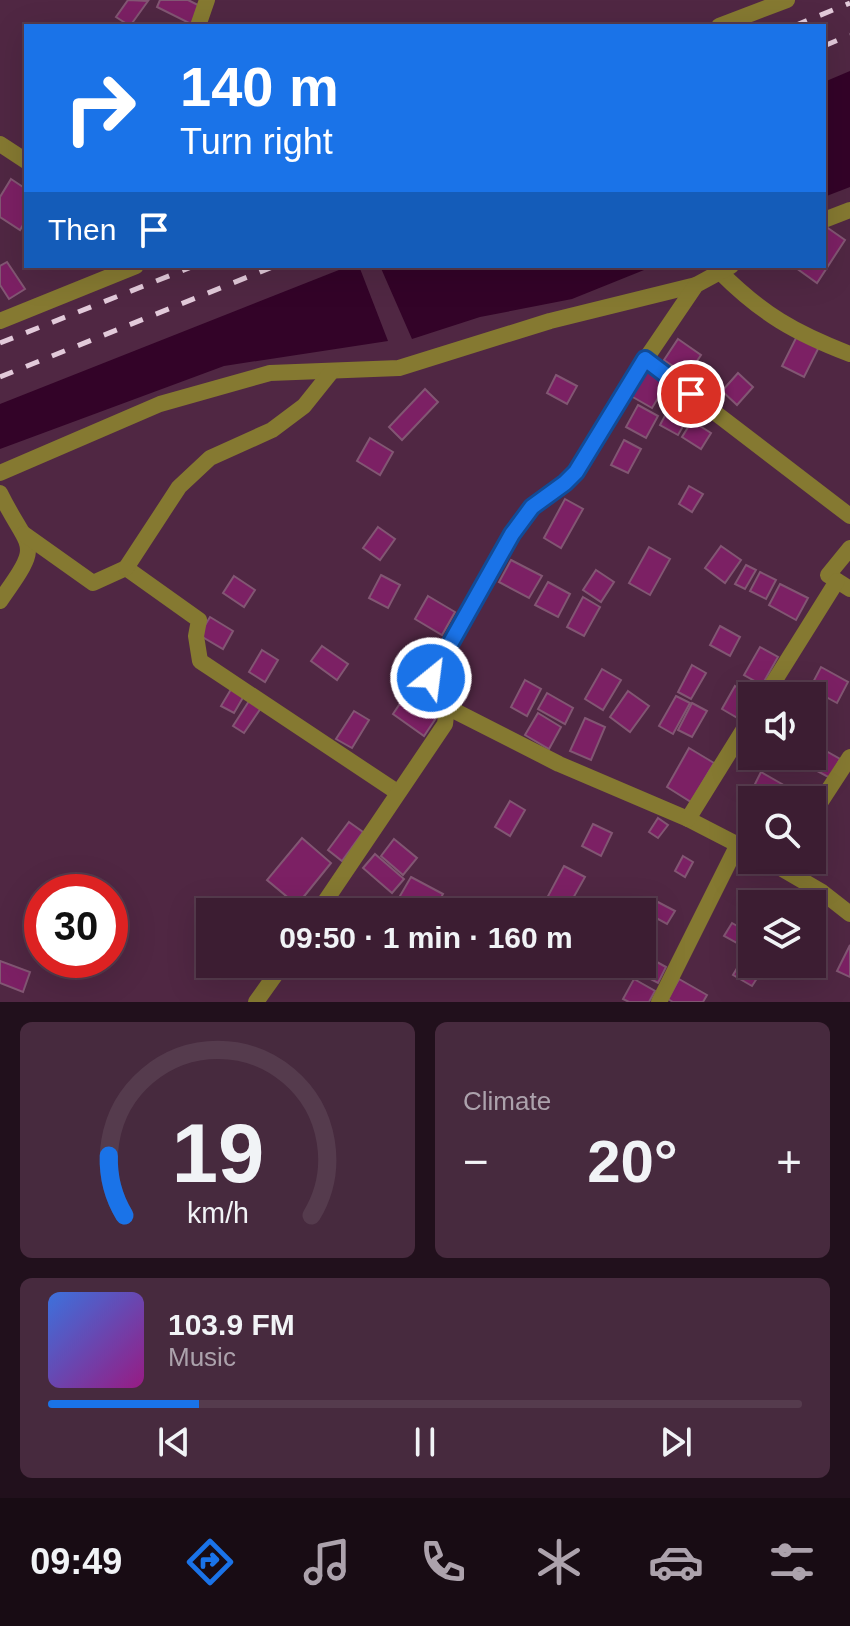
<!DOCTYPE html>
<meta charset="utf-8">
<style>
body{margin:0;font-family:Arial,sans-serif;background:#472a3e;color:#f1f3f6;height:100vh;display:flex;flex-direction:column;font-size:30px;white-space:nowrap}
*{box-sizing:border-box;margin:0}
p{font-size:26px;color:#aca2ac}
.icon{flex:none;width:44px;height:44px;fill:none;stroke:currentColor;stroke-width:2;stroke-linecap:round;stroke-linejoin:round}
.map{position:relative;height:1002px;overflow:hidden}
.panel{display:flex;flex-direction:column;gap:20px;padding:20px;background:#21101c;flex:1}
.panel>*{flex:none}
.guide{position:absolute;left:24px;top:24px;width:802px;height:244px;border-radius:0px;box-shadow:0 8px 32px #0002,0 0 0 2px #553b4d;background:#1a73e8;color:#fff;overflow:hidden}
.tools{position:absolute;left:738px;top:682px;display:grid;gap:16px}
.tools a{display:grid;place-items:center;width:88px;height:88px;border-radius:0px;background:#3c1d32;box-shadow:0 8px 32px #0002,0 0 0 2px #553b4d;font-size:40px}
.speed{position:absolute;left:24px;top:874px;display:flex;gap:16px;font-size:40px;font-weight:700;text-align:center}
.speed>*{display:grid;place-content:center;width:104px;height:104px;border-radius:50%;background:#3c1d32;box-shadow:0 8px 32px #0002,0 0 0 2px #553b4d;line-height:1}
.speed .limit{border:12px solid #d22;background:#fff;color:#111}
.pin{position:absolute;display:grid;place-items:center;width:68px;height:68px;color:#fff;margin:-34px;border:4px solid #fff;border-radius:50%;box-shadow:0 2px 8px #0007}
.me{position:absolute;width:88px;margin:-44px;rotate:29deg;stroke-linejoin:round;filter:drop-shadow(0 0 6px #0008)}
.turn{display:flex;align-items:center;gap:28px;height:168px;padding:0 24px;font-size:36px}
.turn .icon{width:104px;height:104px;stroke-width:2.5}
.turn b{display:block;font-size:56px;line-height:68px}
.then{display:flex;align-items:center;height:76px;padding:0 24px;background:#0003;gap:16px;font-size:30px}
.big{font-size:60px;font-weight:700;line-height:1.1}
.panel .card{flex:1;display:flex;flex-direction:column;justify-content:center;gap:12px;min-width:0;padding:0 28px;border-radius:12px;background:#472a3e}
.panel .dial{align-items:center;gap:0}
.dial svg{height:208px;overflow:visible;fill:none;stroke:#553b4d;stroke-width:7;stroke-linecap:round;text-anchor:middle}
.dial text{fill:#f1f3f6;stroke:none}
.song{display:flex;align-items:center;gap:24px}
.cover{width:96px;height:96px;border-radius:12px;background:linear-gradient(135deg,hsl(220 70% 55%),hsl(310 70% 35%))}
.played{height:8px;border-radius:4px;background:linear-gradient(90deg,#1a73e8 20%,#553b4d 20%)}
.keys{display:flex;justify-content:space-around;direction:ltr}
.heat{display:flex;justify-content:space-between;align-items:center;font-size:44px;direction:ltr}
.panel .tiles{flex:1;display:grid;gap:20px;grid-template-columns:1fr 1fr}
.card:last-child{grid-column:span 2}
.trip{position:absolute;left:196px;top:898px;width:460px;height:80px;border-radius:0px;background:#3c1d32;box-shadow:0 8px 32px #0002,0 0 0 2px #553b4d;font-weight:700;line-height:80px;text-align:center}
.tabs{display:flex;height:128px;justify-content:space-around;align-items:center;background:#180c14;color:#aca2ac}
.tabs .icon{width:56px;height:56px}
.tabs .on{color:#1a73e8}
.tabs b{font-size:36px;color:#f1f3f6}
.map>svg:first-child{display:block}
.water{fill:#330328}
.building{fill:#7c2064;stroke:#825673;stroke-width:2}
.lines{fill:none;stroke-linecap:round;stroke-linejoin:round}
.minor{stroke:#857931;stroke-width:16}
.rail{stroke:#e2cada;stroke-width:5;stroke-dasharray:14 14;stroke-linecap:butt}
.route-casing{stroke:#114b97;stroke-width:20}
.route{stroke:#1a73e8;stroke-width:14}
</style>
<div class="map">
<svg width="850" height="1002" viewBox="0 0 850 1002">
<rect width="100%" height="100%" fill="#502743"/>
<g class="water">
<path d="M850,71v116l-26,10v-115z"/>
<path d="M349,266h10l29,75 -164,25 -224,83v-45z"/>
<path d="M380,266h274l-82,33 -92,18 -68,22z"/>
</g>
<g class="building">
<path d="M128,0l20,1 -18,25 -14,-9z"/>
<path d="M160,0h28l14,7 -9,18 -36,-18z"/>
<path d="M11,179l15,10v31l-6,10 -20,-13v-20z"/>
<path d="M825,226l20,14 -28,43 -21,-15 1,-2h27z"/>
<path d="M7,262l18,27 -16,10 -9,-14v-19z"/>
<path d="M797,336l22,11 -15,30 -22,-11z"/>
<path d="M678,339l23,16 -14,21 -23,-16z"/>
<path d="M648,367l21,13 -17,28 -21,-12z"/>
<path d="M738,373l15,14 -16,18 -15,-14z"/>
<path d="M556,375l21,11 -10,18 -20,-11z"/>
<path d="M425,389l13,13 -36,38 -13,-13z"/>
<path d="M638,405l20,11 -12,22 -20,-11z"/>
<path d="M670,406l19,10 -11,19 -18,-10z"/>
<path d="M692,421l19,12 -10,16 -19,-12z"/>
<path d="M370,438l23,14 -13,23 -23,-14z"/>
<path d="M624,440l17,9 -13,24 -17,-8z"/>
<path d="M689,486l14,8 -11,18 -13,-8z"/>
<path d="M565,499l18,10 -22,39 -17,-10z"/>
<path d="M378,527l17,12 -15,21 -17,-12z"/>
<path d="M721,546l20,14 -16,23 -20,-15z"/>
<path d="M649,547l21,12 -20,36 -21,-12z"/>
<path d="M511,560l31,16 -13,22 -30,-16z"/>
<path d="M746,565l10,5 -11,19 -10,-5z"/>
<path d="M596,570l18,12 -13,20 -18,-12z"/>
<path d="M760,572l16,8 -10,19 -16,-8z"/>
<path d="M381,575l19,10 -12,23 -19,-10z"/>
<path d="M234,576l21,14 -11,17 -21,-14z"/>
<path d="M548,582l22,12 -12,23 -23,-12z"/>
<path d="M780,584l28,14 -12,22 -27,-15z"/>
<path d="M428,596l27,16 -13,23 -27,-16z"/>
<path d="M583,597l17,10 -16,29 -17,-9z"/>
<path d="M210,617l23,14 -10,18 -24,-14z"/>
<path d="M720,626l20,11 -10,19 -20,-11z"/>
<path d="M322,646l26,18 -11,16 -26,-19z"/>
<path d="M760,647l18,10 -16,28 -18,-10z"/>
<path d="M262,650l16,10 -13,22 -16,-10z"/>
<path d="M692,665l14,8 -15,26 -13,-7z"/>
<path d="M821,667l27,15 -11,21 -27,-15z"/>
<path d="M602,669l19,11 -18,30 -18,-11z"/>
<path d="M525,680l16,9 -14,27 -16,-9z"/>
<path d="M786,682l26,14h-33z"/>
<path d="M233,686l12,8 -11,19 -13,-7z"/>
<path d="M735,686l17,10 -11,24 -19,-11z"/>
<path d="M628,691l21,15 -19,26 -20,-15z"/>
<path d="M407,693l31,22 -14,21 -31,-22z"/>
<path d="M547,693l26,15 -8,16 -27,-15z"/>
<path d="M676,696l14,7 -17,31 -14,-8z"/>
<path d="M249,701l12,7 -17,25 -11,-7z"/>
<path d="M692,703l15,8 -15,26 -14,-7z"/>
<path d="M354,711l15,9 -17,28 -16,-9z"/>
<path d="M538,713l23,14 -12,22 -24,-14z"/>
<path d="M585,718l20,9 -14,33 -21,-9z"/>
<path d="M819,747l21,12 -10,19 -22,-12z"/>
<path d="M689,748l25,15 -23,39 -24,-15z"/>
<path d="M761,772l28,16 -7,12h-17l-14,-8z"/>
<path d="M510,801l15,9 -15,26 -15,-9z"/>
<path d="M658,818l10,7 -10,13 -9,-6z"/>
<path d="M349,822l14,10 -21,29 -14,-11z"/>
<path d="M593,824l19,9 -11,23 -19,-10z"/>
<path d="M302,838l29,25 -34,42 -30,-25z"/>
<path d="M394,839l23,19 -14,17 -22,-19z"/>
<path d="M375,854l29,25 -12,14 -29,-25z"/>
<path d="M683,856l10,6 -8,15 -10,-6z"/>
<path d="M564,866l21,11 -18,32 -20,-11z"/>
<path d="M411,877l32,17 -10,18h-16l-20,-11z"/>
<path d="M654,900l21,11 -8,13 -20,-11z"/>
<path d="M732,923l19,11 -7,13 -20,-11z"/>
<path d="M850,945v32l-13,-6z"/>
<path d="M646,956l20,11 -8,16 -21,-11z"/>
<path d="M742,960l19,12 -9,14 -19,-11z"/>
<path d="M0,961l30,11 -7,20 -23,-9z"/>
<path d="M634,979l21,12 -6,11h-20l-6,-3z"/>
<path d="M679,979l28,16 -4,7h-30l-5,-3z"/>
</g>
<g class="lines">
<g class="minor">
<path d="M198,26l9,-26"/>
<path d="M719,26l68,-26"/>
<path d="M0,144l26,17"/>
<path d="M824,220l26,-10"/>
<path d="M720,272c42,42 75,61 130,82"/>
<path d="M0,321l136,-55"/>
<path d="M645,359l205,157"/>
<path d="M0,473l160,-69 110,-31 129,-5 151,-47 146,-36"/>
<path d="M0,493c30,61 44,46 0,108"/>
<path d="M24,534l69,49 33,-15 73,52 -3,16 4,25 197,131"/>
<path d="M850,548l-22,27 22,14"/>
<path d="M126,568l53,-81 31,-29 62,-28 32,-24 28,-35"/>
<path d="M765,696l72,-115"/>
<path d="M447,707l112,57 129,55 64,33"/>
<path d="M812,815l38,-58"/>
<path d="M688,819l64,-103"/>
<path d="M767,860l55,32 28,22"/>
<path d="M318,912l127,-188 2,-17c-14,-12 -20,-18 -14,-37l79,-136 20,-27 33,-24 11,-11 48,-81 72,-106 35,-19"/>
<path d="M256,1002l27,-38"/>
<path d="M659,1002l79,-158"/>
</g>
<g class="rail">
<path d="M794,26l56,-23"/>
<path d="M824,46l26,-11"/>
<path d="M0,343l194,-77"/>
<path d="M0,377l275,-111"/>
</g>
</g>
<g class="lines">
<g class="route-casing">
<path id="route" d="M431,678l81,-144 20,-27 33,-24 11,-11 69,-113 46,35"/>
</g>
<use href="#route" class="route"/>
</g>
</svg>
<div class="tools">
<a><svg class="icon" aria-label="sound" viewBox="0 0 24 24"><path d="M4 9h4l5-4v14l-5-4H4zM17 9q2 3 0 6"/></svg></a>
<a><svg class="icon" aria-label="search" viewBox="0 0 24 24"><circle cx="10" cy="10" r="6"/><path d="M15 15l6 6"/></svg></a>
<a><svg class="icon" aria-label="layers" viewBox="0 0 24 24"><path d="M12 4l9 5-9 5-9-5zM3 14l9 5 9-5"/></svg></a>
</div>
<div class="speed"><div class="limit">30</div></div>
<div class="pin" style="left:691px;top:394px;background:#d93025"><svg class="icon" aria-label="arrive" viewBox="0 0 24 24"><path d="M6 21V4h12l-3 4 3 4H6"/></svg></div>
<svg class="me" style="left:431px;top:678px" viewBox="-20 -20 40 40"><circle r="17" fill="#1a73e8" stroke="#fff" stroke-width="3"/><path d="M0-11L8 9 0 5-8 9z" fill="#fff"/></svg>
<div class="trip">09:50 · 1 min · 160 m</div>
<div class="guide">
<div class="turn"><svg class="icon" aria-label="right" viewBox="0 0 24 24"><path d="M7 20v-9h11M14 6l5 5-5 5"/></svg><div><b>140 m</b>Turn right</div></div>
<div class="then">Then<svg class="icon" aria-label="arrive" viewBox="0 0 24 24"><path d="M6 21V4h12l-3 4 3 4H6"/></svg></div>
</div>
</div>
<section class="panel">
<div class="tiles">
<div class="card dial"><svg viewBox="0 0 100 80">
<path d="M14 69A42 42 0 1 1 86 69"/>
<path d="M14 69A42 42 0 0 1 8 46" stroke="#1a73e8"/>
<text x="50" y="56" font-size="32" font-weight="700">19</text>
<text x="50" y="72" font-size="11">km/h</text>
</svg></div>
<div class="card"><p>Climate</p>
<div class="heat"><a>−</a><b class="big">20°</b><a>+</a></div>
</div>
<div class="card">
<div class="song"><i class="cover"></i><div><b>103.9 FM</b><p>Music</p></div></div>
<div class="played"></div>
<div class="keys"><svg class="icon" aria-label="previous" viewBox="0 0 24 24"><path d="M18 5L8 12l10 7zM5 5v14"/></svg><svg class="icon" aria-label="pause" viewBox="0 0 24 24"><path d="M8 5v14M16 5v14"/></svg><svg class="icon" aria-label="next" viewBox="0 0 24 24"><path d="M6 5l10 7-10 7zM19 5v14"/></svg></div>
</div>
</div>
</section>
<nav class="tabs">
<b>09:49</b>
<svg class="icon on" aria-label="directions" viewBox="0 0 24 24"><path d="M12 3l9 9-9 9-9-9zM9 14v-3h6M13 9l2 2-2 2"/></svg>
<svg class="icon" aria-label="music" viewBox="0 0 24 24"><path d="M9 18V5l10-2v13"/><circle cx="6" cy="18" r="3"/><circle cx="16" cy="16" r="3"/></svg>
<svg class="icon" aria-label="phone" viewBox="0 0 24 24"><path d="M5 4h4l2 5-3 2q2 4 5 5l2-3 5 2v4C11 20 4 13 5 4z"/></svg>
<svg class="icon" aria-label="climate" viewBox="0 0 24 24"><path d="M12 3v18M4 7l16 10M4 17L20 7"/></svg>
<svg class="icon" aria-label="car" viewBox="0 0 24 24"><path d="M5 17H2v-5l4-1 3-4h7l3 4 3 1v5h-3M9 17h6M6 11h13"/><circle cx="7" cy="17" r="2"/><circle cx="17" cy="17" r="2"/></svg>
<svg class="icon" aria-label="filters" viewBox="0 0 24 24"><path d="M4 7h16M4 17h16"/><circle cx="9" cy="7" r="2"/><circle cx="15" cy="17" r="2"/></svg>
</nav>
